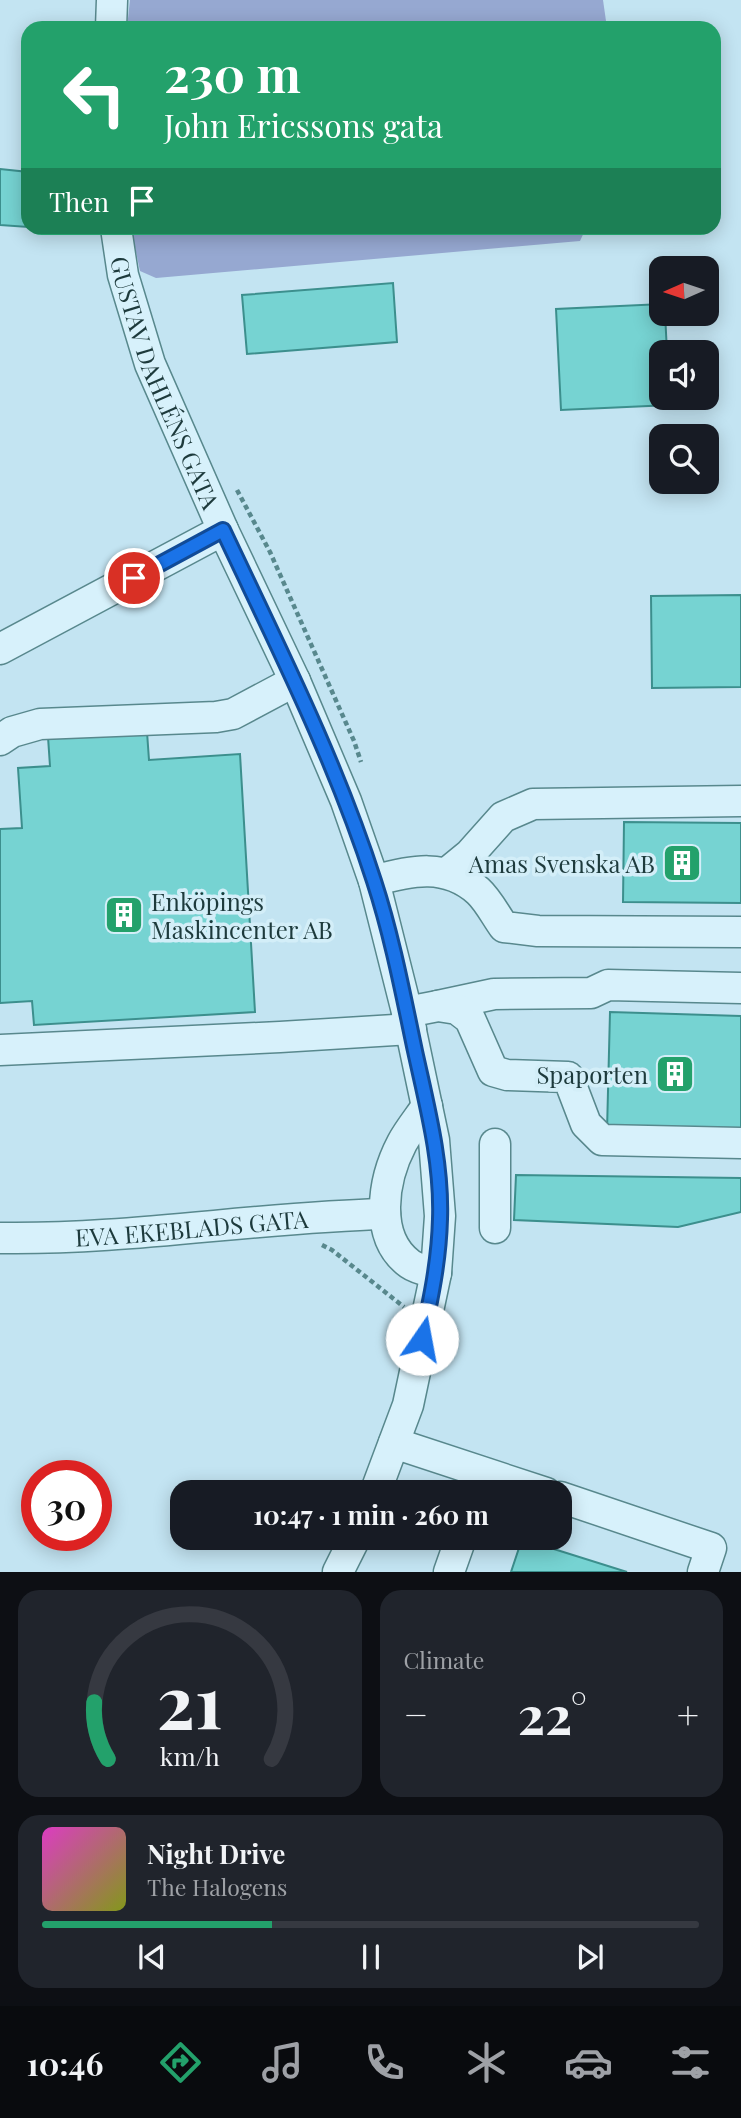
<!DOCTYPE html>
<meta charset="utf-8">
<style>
body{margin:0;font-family:"Playfair Display",serif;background:#20242c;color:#f1f3f6;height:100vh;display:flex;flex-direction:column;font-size:26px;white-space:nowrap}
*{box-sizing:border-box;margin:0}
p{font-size:23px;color:#9ea1a6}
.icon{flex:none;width:38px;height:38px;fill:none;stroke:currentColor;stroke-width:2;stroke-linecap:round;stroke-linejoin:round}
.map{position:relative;height:1572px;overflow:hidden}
.panel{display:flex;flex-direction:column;gap:18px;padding:18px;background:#0d0f14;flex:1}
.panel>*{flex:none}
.banner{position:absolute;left:21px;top:21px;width:700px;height:214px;border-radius:21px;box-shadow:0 4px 18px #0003;background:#23a16b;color:#fff;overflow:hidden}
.needle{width:46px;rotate:267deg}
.buttons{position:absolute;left:649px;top:256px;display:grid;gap:14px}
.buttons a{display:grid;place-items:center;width:70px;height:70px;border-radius:14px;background:#171b24;box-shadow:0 4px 18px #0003;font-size:35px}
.speed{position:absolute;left:21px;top:1460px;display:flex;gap:14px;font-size:35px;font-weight:700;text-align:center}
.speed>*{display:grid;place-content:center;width:91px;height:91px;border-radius:50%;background:#171b24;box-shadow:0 4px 18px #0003;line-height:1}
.speed .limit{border:10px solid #d22;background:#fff;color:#111}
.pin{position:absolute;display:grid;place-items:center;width:60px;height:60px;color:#fff;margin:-30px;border:4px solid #fff;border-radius:50%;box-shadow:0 2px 7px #0007}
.me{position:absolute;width:77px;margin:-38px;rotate:12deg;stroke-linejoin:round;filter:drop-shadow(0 0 5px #0008)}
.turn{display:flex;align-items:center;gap:24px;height:147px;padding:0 28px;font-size:32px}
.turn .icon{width:91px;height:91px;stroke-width:2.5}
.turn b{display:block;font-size:49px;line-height:60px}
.then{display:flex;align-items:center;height:66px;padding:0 28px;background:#0003;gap:14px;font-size:26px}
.big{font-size:52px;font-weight:700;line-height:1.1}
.panel .card{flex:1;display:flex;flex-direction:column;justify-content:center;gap:10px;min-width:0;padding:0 24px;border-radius:21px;background:#20242c}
.panel .dial{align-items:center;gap:0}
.dial svg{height:182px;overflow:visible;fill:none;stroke:#363941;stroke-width:7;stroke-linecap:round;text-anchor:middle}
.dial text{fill:#f1f3f6;stroke:none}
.song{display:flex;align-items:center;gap:21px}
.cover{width:84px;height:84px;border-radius:10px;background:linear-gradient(135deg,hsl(310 70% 55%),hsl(70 70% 35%))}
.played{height:7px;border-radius:4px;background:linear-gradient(90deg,#23a16b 35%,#363941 35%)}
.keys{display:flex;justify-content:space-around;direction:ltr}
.heat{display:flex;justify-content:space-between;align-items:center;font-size:38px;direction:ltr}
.panel .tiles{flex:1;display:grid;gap:18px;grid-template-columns:1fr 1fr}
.card:last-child{grid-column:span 2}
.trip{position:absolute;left:170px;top:1480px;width:402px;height:70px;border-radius:21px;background:#171b24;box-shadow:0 4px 18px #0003;font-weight:700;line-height:70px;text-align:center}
.tabs{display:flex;height:112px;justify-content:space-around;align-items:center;background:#090b0e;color:#9ea1a6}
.tabs .icon{width:49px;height:49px}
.tabs .on{color:#23a16b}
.tabs b{font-size:32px;color:#f1f3f6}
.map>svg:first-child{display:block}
.green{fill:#96a8d1}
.building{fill:#76d3d2;stroke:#3c8f8d;stroke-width:2}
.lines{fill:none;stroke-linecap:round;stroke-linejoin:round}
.minor-casing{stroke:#58888d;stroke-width:33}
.path{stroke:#58888d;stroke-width:4.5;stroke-dasharray:5 3.5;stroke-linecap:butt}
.minor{stroke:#d7f1fb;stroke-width:30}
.route-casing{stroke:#114b97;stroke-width:18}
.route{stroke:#1a73e8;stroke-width:12}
.labels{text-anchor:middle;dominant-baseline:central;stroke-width:7;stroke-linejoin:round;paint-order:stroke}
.street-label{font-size:24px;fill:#1d3a3c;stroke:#d3eef8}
.poi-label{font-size:24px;fill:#1d3a3c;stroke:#d3eef8;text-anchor:end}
</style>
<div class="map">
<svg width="741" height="1572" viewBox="0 0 741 1572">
<rect width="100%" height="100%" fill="#c3e4f2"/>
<g class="green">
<path d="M130,0h473l4,28h-480z"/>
<path d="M131,228h455l-6,13 -424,37 -16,-7z"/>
</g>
<g class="building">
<path d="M0,169l28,3v55l-28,-2z"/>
<path d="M393,283l4,59 -150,12 -5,-59z"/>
<path d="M662,304v9h3l2,39h-5v45h7l1,8 -109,5 -5,-101z"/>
<path d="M741,595v92l-89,1 -1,-92z"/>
<path d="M147,732l2,28 91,-6 15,258 -221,13 -2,-24 -32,2v-174l22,-1 -4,-60 32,-2 -2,-29z"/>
<path d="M624,822l117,1v80l-118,-1z"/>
<path d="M610,1012l131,4v119l-134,-4z"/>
<path d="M516,1175l225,3v34l-63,15 -164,-7z"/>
<path d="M522,1539l105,33h-116z"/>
</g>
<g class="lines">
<g class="minor-casing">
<g id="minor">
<path d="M111,28l1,-28"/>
<path id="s1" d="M116,228l7,47 27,89 73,166 72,151 51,120 28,80 33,131 27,128 6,76 -4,57 -28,132 -33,88"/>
<path d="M0,649l223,-119"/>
<path d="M0,740l12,-8 28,-8 176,-7 17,-3 62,-33"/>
<path d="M448,872l22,-18 33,-37 30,-13 208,-3"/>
<path d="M374,881c38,-11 72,-18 104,10 10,9 18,25 26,36l34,4 203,1"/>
<path d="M438,1006l56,-12 97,-1 17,-8 133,3"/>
<path d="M407,1012l31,-6 19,3 13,10 23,52 14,4 61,2 18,47 16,16 139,3"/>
<path d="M0,1050l280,-13 131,-8"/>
<path d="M427,1106c-8,12 -18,24 -25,37 -19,36 -29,94 8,121 7,5 18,7 26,9"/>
<path d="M495,1228v-84"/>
<path id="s2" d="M0,1238c129,2 257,-21 385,-24"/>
<path d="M394,1443l152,50"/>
<path d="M560,1497l151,51 -8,24"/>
<path d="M338,1572l17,-34"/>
<path d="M449,1572l12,-34"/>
</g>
</g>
<g class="path">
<path d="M237,490l33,62 84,189 7,21"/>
<path d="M322,1245l10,5 72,57"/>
</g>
<use href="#minor" class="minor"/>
</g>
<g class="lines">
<g class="route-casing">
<path id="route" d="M134,578l89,-48c54,115 112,229 151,351 18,55 29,113 41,170 12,55 27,111 25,168 -1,41 -9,80 -18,120"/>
</g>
<use href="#route" class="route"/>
</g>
<defs>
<g id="building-square" transform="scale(2.0125)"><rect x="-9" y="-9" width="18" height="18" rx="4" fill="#23a16b" stroke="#d3eef8"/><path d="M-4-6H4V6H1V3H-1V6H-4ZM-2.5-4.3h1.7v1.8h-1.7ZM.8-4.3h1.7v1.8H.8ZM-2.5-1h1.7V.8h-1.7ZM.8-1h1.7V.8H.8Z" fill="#fff"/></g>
</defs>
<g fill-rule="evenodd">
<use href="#building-square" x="682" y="863"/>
<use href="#building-square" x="124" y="915"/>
<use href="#building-square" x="675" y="1074"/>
</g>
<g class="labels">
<g class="street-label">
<text stroke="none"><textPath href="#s1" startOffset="163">GUSTAV DAHLÉNS GATA</textPath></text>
<text stroke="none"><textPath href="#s2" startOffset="192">EVA EKEBLADS GATA</textPath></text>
</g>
<g class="poi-label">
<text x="655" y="863">Amas Svenska AB</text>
<text x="151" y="901" text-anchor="start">Enköpings<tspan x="151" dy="28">Maskincenter AB</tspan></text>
<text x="648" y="1074">Spaporten</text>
</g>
</g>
</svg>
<div class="buttons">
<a><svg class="needle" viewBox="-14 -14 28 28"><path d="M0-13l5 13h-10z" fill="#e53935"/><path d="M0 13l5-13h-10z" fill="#9ea1a6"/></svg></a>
<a><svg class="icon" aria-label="sound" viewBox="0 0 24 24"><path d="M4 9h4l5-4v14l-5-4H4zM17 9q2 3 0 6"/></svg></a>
<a><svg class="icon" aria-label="search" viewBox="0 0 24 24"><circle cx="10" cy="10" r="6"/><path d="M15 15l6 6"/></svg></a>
</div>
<div class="speed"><div class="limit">30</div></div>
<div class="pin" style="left:134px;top:578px;background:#d93025"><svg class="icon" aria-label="arrive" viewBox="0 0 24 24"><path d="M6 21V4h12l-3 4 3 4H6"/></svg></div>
<svg class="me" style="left:422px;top:1339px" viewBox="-20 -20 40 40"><circle r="19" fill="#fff"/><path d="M0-13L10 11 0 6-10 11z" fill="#1a73e8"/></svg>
<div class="trip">10:47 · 1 min · 260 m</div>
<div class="banner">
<div class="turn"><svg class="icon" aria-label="left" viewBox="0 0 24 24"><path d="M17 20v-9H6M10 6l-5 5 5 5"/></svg><div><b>230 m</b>John Ericssons gata</div></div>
<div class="then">Then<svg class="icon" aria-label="arrive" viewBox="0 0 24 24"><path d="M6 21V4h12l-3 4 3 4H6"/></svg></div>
</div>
</div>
<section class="panel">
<div class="tiles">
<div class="card dial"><svg viewBox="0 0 100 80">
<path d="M14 69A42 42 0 1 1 86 69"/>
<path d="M14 69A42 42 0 0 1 8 44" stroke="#23a16b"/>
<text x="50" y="56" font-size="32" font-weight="700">21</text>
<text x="50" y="72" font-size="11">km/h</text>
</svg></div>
<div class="card"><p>Climate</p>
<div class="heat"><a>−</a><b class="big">22°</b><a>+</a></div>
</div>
<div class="card">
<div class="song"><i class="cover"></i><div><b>Night Drive</b><p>The Halogens</p></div></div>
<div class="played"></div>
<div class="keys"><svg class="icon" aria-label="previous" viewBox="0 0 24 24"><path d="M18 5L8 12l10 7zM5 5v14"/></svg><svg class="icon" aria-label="pause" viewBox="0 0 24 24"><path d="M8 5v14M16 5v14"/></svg><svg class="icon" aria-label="next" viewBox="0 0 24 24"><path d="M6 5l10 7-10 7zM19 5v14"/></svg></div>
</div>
</div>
</section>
<nav class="tabs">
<b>10:46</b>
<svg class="icon on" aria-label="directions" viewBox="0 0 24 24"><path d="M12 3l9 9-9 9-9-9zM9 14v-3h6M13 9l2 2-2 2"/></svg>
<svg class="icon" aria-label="music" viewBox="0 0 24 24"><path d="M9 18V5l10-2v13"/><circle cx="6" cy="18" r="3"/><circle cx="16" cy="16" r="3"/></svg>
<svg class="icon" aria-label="phone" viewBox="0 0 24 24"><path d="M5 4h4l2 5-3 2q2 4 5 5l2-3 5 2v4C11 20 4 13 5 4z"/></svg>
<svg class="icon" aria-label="climate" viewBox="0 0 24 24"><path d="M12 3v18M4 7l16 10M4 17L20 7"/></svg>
<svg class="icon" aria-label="car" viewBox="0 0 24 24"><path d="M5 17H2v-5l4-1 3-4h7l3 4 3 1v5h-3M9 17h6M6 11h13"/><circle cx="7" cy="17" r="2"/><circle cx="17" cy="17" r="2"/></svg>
<svg class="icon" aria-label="filters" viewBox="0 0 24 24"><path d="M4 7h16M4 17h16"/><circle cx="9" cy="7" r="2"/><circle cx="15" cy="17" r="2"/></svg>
</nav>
